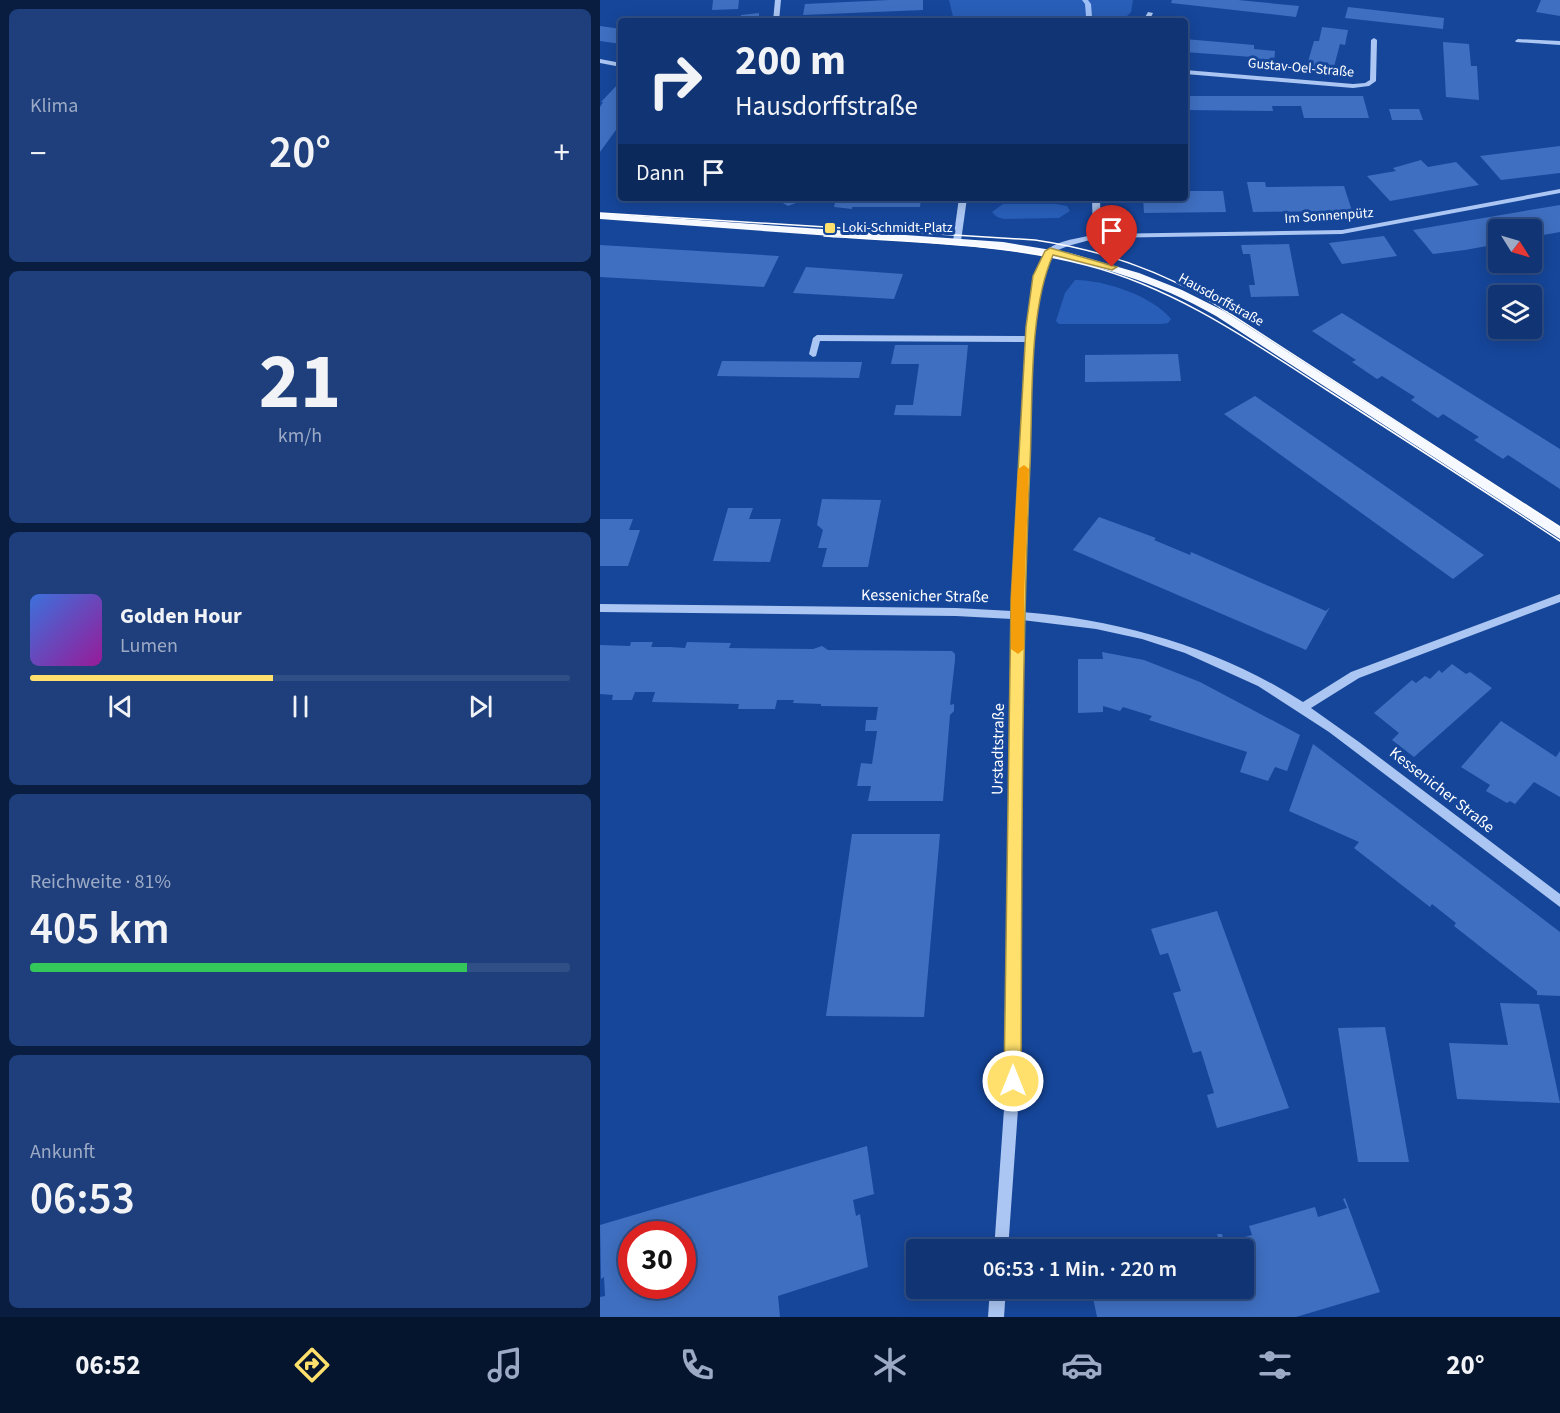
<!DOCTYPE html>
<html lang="de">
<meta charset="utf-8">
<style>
body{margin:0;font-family:"Source Sans 3",sans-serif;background:#1e3f7c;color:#f1f3f6;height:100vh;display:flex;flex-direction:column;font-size:22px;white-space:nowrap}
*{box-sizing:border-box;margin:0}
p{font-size:20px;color:#9caac5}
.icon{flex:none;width:33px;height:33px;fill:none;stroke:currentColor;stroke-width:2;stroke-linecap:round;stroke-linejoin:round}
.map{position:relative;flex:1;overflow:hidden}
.drawer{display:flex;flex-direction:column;gap:9px;padding:9px;background:#091d40;width:600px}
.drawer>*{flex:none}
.hud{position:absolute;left:18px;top:18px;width:570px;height:183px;border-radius:6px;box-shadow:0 3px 15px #0003,0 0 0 2px #304f86;background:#103474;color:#f1f3f6;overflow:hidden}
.needle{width:39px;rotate:127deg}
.tools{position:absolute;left:888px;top:219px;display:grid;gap:12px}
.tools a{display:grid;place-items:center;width:54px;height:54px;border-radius:6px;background:#103474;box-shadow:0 3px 15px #0003,0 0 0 2px #304f86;font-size:30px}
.speed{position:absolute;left:18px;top:1221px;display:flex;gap:12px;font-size:30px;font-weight:700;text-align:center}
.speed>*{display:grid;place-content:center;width:78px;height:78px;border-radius:50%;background:#103474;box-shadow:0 3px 15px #0003,0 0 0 2px #304f86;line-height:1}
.speed .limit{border:9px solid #d22;background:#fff;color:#111}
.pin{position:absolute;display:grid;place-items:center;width:51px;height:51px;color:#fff;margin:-62px -26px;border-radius:50% 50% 50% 0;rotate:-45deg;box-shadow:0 0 6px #0007}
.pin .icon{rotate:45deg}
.me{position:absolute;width:66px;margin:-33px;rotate:0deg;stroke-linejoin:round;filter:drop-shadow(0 0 4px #0008)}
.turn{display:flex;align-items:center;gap:21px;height:126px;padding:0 18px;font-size:27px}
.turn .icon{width:78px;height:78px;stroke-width:2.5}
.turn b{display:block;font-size:42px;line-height:51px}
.then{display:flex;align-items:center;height:57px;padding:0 18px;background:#0003;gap:12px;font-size:22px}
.big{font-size:45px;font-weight:600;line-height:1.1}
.drawer .card{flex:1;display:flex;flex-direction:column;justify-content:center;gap:9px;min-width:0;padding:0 21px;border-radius:9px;background:#1e3f7c}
.drawer .dial{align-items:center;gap:0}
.dial b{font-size:78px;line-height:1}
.song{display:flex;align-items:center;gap:18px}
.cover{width:72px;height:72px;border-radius:9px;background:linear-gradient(135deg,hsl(220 70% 55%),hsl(300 70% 35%))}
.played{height:6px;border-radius:3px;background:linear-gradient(90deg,#ffe06c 45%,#304f86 45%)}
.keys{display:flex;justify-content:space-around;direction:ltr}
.heat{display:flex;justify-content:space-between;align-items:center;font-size:33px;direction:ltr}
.charge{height:9px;border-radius:4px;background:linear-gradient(90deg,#34c759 81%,#304f86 0)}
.trip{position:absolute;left:306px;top:1239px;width:348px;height:60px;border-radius:6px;background:#103474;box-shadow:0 3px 15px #0003,0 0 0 2px #304f86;font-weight:600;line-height:60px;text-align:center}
.tab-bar{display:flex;height:96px;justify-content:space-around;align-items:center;background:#06152e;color:#9caac5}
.tab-bar .icon{width:42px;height:42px}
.tab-bar .on{color:#ffe06c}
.tab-bar b{font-size:27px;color:#f1f3f6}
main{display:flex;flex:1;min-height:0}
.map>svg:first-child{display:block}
.green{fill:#295eb8}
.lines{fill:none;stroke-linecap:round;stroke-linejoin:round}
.stream{fill:#9dbff5;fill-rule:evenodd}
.building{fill:#3f6fc1;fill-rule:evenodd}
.minor{fill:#abc6f2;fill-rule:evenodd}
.major{fill:#f6f9ff;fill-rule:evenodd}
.tram{stroke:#fff;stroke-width:1.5}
.route{fill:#ffe06c;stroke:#a69246;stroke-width:1.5}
.slow{fill:#f59e0b}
.poi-dot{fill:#ffe06c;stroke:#16469a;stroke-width:2}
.labels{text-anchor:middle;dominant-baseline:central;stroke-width:6;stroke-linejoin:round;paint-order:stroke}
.far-street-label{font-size:14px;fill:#fff;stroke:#16469a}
.far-poi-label{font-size:14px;fill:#fff;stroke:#16469a;text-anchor:start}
.street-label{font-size:16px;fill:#fff;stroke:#16469a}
</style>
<main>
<section class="drawer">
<div class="card"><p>Klima</p>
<div class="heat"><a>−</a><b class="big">20°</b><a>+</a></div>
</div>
<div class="card dial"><b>21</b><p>km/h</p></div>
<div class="card">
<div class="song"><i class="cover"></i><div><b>Golden Hour</b><p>Lumen</p></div></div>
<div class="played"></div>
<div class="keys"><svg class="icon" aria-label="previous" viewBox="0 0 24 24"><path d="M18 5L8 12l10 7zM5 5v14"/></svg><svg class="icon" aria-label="pause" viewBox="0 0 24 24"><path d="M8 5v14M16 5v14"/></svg><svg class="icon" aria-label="next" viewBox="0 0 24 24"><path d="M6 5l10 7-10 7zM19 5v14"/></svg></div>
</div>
<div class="card"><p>Reichweite · 81%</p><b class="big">405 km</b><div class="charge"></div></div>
<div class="card"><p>Ankunft</p><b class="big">06:53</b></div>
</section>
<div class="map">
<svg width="960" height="1317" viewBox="0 0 960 1317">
<rect width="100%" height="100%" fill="#16469a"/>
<g class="green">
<path d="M349,0h184l-2,12 -9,9h-168z"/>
<path d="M403,204h53l11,2 3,5 -11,7 -55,1 -7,-2 -5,-5z"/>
<path d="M475,280c30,0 77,16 96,39l-3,4 -7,1h-102l-3,-3 9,-28z"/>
</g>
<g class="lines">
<path class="stream" d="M482,0h6l3,4 1,13 -4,4h-7l5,-5 -1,-12z"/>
</g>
<g class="building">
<path d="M113,0h26l-1,9 -26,1z"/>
<path d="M289,0h34v10l-120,5 2,-11z"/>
<path d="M572,0h66l61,6 -3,11 -125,-14z"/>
<path d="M941,0h19v16l-24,-4z"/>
<path d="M748,7l96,11 -1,11 -98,-11z"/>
<path d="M159,13v8h-19l1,-6z"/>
<path d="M0,26l21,3v15l-21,-3z"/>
<path d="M722,27l26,3 -3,15 -5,-1 -8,30 -27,-2 9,-31h5z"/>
<path d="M585,39l69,6v4l21,2 -1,12 -22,-1v-5l-67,-5z"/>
<path d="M843,42l26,2 2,22h6l2,34 -33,-3z"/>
<path d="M18,84h3v39l-21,29v-45l3,-5h-2z"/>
<path d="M585,96h178l6,22h-65l-3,-12h-29l1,5 -88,-1z"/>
<path d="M789,109h30l4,11h-31z"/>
<path d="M960,146v27l-59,7 -21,-24z"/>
<path d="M821,160l7,7 28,-5 23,23 -89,16 -23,-25 29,-5 -3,-3z"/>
<path d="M647,182h18l1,5 78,-1 8,25 -99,1z"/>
<path d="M585,191h38l3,21 -82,1 -1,-15h42z"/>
<path d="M149,198h49l-2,5 -8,3 -7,-4z"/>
<path d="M236,198h85l-1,9h-68v2l-18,-2z"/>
<path d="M960,205v27l-28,5v-7h-34v14l-33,6 -32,4 -20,-24z"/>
<path d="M784,236l13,20 -55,8 -13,-21z"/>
<path d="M689,244l10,52 -48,1 -2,-12h6l-5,-31h-7l-2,-9z"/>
<path d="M0,245l33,2 146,9 -15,31 -111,-7 -53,-3z"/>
<path d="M206,267l97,7 -9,25 -101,-6z"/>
<path d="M742,313l218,136v40l-52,-34 -5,4 -29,-19 5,-3 -36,-23 -5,4 -27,-18 4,-3 -33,-21 -5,3 -25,-17 4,-2 -44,-29z"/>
<path d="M295,345h73l-7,71 -67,-1 2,-10h17l6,-41h-28z"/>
<path d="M578,354l3,27 -96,1v-27z"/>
<path d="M122,361l140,1 -3,16 -142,-2z"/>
<path d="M655,396l136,94 93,65 -31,24 -229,-165z"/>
<path d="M222,499l59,1 -13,67h-46l5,-19h-9l5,-18 -6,-5z"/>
<path d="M128,508h25l-4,11h32l-11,43 -57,-1z"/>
<path d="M499,517l57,21 -2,2 36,15 1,-3 135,59 4,-4 -24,43 -233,-100z"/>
<path d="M0,519h33l-4,11h11l-12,36h-28z"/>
<path d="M31,642h22l-2,5h19l15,1 2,-6 44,1 -2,5 84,1 9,-3 6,4 124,1 3,3v6l-5,45 4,-1v7l-4,4 -7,86h-75l3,-15h-14l4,-23 11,1 5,-33h-12l1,-11h10l2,-13 -57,-1v-2l-28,-1 1,-3h-17l-2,9h-37l1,-5 -87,-2 3,-10h-20l-3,8h-20l1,-5 -13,-1v-49l30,1z"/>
<path d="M502,652l42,8 56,22 100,53 -13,36 -12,-4 -7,14 -28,-9 7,-20 -98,-32 3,-4 -29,-9 -3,4 -17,-5v6l-25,1v-54h25z"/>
<path d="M852,664l14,10 4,-2 22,16 -78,69 -22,-17 7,-7 -25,-20 38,-33 4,3 9,-7 5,3 9,-9 3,3z"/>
<path d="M901,721l55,36 4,-6v46l-26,-15 -19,22 -5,-3 -3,2 -21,-12 4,-6 -29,-18z"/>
<path d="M713,744l247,188v64l-23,-1v-4l-83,-65 2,-3 -24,-19 -2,3 -76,-59 5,-6 -70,-31z"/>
<path d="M252,834h88l-16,183 -98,-1z"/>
<path d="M617,911l72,197 -72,20 -10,-33 7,-2 -13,-42 -8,2 -20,-60 8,-2 -13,-38 -8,2 -9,-26z"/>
<path d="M900,1003l39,1 21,99 -103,-4 -8,-56 59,2z"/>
<path d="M785,1027l24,135h-51l-20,-134z"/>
<path d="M267,1146l7,48 -21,6 3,16 4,-2 8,53 -90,29 2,21h-180v-20l5,-1 -1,-19 -3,2 -1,-54zM32,1234h50v52h-50z"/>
<path d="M745,1198l35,94 -84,25h-199l-6,-29h153v-38h-40l16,-6 -3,-10h5l2,9 28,-8 -3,-9 66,-19 3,10 29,-9 -4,-9z"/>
</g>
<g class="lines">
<g class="minor">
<path d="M175,0h6l-2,21h-6z"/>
<path d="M548,12l5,1 -4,8h-6z"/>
<path d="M774,38l3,2 -1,41 -7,5 -16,2 -168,-14v-4l168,14 12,-1 5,-3 1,-40z"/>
<path d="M918,39l42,2v4l-44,-3 -1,-1z"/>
<path d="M0,59l21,4v4l-21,-4z"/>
<path d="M960,189v4l-218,41 -245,4 -29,8 -15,6 -10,24 -9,63 -12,273c100,8 196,36 281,90l48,-30 209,-78v8l-201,76 -48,30 48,34 201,152v13l-231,-175 -71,-46 -73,-33 -43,-14 -46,-10 -74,-9 -2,461 -12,169h-14l12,-169 6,-462 -56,-3 -356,-4v-8l356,4 56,3 14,-269 -206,-1 -4,15 -3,1 -4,-3 4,-16 4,-3 209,1c3,-18 8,-75 22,-87 11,-9 32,-11 45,-14l-1,-37h8l1,36 241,-4z"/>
<path d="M359,198h8l-6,43 -4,2 -4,-2z"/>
<path d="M390,1288h16l-2,29h-16z"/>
</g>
<path class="major" d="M0,213l403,29 67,11 69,20 43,17 42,21 336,216v12l-344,-223c-115,-66 -229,-69 -357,-78 -86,-6 -173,-13 -259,-19z"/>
<g class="tram">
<path d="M0,213l435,27c61,9 116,27 169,57l356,230"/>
<path d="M224,236c87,6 177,7 262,29 89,23 165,76 241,125 78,50 156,100 233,151"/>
</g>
</g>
<path class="route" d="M450,248l67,19 -5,3 -59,-15c-25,56 -20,148 -23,210 -9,205 -8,411 -9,616l-2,7 -6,2 -7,-2 -2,-7 7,-481 15,-273 7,-51 12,-25z"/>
<path class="slow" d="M424,465l5,4 -5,131v49l-6,5 -7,-5v-49l7,-131z"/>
<rect class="poi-dot" x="224" y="222" width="12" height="12" rx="3"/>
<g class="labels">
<g class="far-street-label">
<text transform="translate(701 68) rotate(5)">Gustav-Oel-Straße</text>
<text transform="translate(729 216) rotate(-4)">Im Sonnenpütz</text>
<text transform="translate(621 300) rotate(29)">Hausdorffstraße</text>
</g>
<g class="far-poi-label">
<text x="242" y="228">Loki-Schmidt-Platz</text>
</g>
<g class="street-label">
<text transform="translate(325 596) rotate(1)">Kessenicher Straße</text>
<text transform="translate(398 749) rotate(-89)">Urstadtstraße</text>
<text transform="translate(842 790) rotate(38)">Kessenicher Straße</text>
</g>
</g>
</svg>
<div class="tools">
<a><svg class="needle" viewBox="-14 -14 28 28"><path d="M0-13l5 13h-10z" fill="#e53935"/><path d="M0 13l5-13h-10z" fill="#9caac5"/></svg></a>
<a><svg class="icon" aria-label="layers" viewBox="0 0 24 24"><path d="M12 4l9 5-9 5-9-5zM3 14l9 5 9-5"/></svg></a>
</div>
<div class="speed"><div class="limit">30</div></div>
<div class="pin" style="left:512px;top:267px;background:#d93025"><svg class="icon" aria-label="arrive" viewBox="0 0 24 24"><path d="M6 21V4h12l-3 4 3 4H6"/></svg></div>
<svg class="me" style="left:413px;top:1081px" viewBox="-20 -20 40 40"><circle r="17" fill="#ffe06c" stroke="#fff" stroke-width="3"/><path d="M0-11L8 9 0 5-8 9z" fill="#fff"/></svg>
<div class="trip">06:53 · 1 Min. · 220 m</div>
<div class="hud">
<div class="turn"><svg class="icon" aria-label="right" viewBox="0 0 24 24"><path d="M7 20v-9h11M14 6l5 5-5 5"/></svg><div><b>200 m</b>Hausdorffstraße</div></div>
<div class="then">Dann<svg class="icon" aria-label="arrive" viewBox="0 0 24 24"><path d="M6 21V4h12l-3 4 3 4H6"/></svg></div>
</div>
</div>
</main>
<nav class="tab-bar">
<b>06:52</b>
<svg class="icon on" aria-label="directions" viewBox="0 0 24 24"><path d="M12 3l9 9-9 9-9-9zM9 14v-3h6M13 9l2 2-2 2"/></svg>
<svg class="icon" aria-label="music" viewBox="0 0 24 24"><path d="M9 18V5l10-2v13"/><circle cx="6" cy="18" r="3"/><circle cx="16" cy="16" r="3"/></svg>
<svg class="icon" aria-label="phone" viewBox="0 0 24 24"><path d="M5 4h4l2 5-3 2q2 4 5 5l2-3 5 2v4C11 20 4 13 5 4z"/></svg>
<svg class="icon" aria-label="climate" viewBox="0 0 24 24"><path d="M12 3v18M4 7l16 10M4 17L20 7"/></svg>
<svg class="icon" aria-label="car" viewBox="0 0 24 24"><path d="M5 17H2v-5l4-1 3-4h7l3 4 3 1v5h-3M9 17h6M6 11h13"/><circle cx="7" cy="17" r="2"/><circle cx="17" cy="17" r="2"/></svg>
<svg class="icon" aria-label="filters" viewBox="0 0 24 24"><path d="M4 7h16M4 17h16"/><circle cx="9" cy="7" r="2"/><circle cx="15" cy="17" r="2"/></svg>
<b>20°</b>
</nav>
